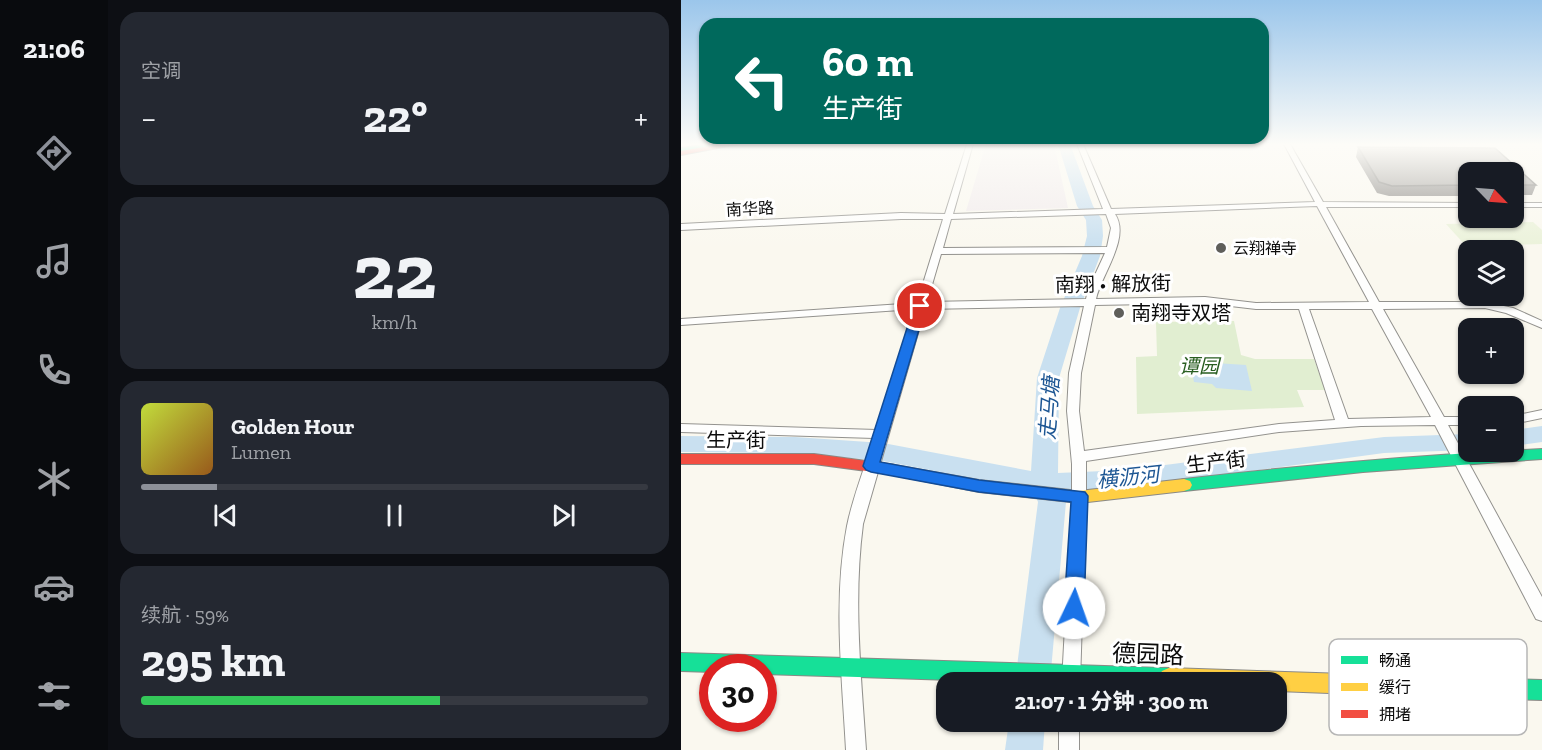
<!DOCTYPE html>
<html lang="zh">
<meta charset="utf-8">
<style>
body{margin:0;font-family:"Zilla Slab","Noto Sans SC",serif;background:#242831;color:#f1f3f6;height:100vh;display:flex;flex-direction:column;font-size:22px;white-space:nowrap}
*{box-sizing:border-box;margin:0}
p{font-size:20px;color:#9ea1a6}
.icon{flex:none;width:33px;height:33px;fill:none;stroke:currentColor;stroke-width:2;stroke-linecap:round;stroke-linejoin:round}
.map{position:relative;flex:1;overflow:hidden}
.panel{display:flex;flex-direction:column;gap:12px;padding:12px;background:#0d0f14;width:573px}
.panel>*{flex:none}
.banner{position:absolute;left:18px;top:18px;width:570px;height:126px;border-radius:18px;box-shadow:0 2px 4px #0004;background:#00695c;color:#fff;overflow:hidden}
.needle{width:39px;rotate:115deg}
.buttons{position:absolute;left:777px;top:162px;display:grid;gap:12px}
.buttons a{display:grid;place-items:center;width:66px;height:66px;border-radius:12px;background:#171b24;box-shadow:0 2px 4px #0004;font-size:30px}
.speed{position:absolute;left:18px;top:654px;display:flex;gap:12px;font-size:30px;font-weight:700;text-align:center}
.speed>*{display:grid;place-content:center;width:78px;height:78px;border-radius:50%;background:#171b24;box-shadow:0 2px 4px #0004;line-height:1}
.speed .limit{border:9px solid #d22;background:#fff;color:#111}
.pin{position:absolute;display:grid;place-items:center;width:51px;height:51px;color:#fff;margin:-26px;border:3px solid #fff;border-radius:50%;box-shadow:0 2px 6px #0007}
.me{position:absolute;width:66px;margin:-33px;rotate:3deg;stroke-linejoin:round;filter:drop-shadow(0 0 4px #0008)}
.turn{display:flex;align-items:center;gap:21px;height:126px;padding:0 24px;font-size:27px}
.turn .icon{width:78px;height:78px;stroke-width:2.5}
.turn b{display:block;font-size:42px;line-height:51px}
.big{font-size:45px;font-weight:700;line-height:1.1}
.panel .card{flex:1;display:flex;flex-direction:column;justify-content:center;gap:9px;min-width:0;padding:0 21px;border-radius:18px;background:#242831}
.panel .dial{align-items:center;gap:0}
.dial b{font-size:78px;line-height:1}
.song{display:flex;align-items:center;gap:18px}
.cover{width:72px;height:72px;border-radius:9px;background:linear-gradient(135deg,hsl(70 70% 55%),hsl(30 70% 35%))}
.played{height:6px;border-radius:3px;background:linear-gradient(90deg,#8c9099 15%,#363941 15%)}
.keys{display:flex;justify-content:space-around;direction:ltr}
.heat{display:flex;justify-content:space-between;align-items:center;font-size:33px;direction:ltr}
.charge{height:9px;border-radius:4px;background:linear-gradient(90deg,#34c759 59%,#363941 0)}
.trip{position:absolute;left:255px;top:672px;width:351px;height:60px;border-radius:18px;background:#171b24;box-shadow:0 2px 4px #0004;font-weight:700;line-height:60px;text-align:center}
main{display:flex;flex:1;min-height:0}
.dock{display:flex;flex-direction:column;width:108px;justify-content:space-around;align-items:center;background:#090b0e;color:#9ea1a6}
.dock .icon{width:42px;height:42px}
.dock .on{color:#8c9099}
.dock b{font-size:27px;color:#f1f3f6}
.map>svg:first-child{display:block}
.industrial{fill:#f1ebec}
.green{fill:#e1eed1}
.pitch{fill:#ebf2da}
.water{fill:#c9e0f0}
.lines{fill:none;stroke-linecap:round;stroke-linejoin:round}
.river{fill:#c9e0f0;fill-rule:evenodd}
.street-casing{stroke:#93928e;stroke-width:2}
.fast-casing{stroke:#8a8985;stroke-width:2}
.slow-casing{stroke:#8a8985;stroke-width:2}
.jam-casing{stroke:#8a8985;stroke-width:2}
.street{fill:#fefefd;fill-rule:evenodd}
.fast{fill:#16e098;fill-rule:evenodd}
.slow{fill:#ffcf43;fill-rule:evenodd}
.jam{fill:#f24e42;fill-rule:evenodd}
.wall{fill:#868480}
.building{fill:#9c9a95;stroke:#6d6c68;stroke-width:1.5}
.route{fill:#1a73e8;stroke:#114b97;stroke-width:1.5}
.poi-dot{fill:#5f5f5b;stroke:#fff;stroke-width:2}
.labels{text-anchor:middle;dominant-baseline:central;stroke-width:6;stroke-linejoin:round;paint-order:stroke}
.far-street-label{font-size:16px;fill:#0c0c0c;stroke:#fff}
.far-poi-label{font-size:16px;fill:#0c0c0c;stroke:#fff;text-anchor:start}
.street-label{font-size:20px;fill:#0c0c0c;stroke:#fff}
.poi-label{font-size:20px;fill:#0c0c0c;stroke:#fff;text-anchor:start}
.park-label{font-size:20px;font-style:italic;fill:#295e21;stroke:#fff}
.water-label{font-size:21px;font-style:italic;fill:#1e5794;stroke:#fff}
.near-street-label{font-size:24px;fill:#0c0c0c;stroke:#fff}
.key{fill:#fff;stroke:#b6b6b6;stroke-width:1.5}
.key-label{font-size:16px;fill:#0c0c0c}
</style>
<main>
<nav class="dock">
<b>21:06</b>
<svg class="icon on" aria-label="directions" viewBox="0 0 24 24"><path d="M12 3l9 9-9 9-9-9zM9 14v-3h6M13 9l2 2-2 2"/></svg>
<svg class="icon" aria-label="music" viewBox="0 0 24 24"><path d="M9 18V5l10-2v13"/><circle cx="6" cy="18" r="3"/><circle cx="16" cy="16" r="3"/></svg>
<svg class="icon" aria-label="phone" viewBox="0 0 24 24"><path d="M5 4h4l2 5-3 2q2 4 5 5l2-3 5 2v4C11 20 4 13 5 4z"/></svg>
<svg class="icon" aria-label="climate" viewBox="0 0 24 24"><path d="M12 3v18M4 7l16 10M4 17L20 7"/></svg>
<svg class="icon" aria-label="car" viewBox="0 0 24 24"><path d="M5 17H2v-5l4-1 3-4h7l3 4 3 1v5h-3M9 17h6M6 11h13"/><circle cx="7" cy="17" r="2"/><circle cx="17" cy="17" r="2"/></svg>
<svg class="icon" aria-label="filters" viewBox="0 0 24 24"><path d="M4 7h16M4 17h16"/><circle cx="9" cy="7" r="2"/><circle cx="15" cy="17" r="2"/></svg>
</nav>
<section class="panel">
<div class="card"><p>空调</p>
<div class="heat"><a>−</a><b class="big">22°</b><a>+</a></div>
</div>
<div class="card dial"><b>22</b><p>km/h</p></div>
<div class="card">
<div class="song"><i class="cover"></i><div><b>Golden Hour</b><p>Lumen</p></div></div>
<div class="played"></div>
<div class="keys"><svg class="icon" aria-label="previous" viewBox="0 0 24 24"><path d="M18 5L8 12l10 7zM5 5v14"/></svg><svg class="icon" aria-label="pause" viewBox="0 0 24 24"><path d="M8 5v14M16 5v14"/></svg><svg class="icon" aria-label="next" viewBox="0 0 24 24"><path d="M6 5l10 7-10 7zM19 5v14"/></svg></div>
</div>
<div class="card"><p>续航 · 59%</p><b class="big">295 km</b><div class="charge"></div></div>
</section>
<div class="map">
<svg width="861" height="750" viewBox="0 0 861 750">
<rect width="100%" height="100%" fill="#faf8ef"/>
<path class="industrial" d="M305,144h68l14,64 -102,3z"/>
<path class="green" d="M553,321l7,34 14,4h59l11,31h-28l7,17 -167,7 -1,-57 21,-1 -1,-34z"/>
<path class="pitch" d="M852,222l9,8v14l-76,2 -20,-22z"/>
<path class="water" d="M534,363l31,2 6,26 -36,-3 -4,-4 -18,-2 -2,-9h11l11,-4z"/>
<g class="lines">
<g class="river">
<path d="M377,144h12l23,62 9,14 1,16 -3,20 -20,52 -21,70 -1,95 68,-3 258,-33 85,-3v16l-85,3 -258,35 -64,5 4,9 -16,180h-35l23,-180 -5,-12 -150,-29 -88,-8 -114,-1v-16l114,1 88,6 148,28 6,-93 23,-70 22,-52 5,-20 -1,-16 -9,-14z"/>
<path d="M861,426v16l-29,4v-16z"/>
<path d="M328,722h36l-2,28h-38z"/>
</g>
<g class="street-casing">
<g id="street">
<path d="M286,144h6l-20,70 150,-5 -26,-65h6l28,65 204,-7 -31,-58h6l33,58 146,1v4h-143l53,95h106l28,6 29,13v7l-36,-15 -21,-5 -102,1 61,108h25v8h-21l94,172v24l-6,-2 -101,-194 -74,1 -82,6 -193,29v36l-6,185h-18l10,-185v-33l-5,-53 2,-38 15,-67 -159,3 -62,215c-10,76 -2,150 3,226h-20c-4,-74 -13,-151 1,-224 6,-30 18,-59 27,-88l-193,-6v-8l196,6 38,-121 -234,16v-6l236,-16 26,-84h-42l-220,11v-6l220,-11 44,1zM636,206l52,96 -113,1 -51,-6 -109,2c5,-24 35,-61 19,-85zM425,214l5,14 -4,19 -164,1 8,-29zM424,253l-17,37 -2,9 -159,3 14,-48zM524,303l51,6h43l36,111 -56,4 -195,27 -5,-40 2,-38 14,-68zM628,309h63l59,108 -83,2z"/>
<rect x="832" y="203" width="29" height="4"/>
<path d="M861,410v8l-29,6v-8z"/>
<rect x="378" y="722" width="20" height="28"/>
</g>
</g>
<g class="fast-casing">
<g id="fast">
<path d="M25,144h20l-45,8v-4z"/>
<path d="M861,449v10l-179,13 -179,19 -6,-2 -2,-4 2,-4 6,-2c119,-14 240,-24 358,-30z"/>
<path d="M0,653l488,15 7,3 4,7 -3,4h-161l-253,-8v-6h-50v4l-32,-1z"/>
<path d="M726,676l135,4v20l-135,-4 -8,-3 -3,-7 3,-7z"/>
</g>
</g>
<g class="slow-casing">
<g id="slow">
<path d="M208,464l90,16 100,11 105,-12 6,2 2,4 -2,4 -6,2 -105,12 -100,-11 -96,-19 -2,-4 2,-4z"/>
<path d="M488,668l238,8 8,3 3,7 -3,7 -8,3 -130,-5v-9h-116l-3,-4 4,-7z"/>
</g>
</g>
<g class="jam-casing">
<g id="jam">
<path d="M40,144h18l-58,11v-4z"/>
<path d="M0,454h133l75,10 6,1 2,4 -2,4 -6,1 -75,-10h-133z"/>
</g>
</g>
<use href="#street" class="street"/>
<use href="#fast" class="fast"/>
<use href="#slow" class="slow"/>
<use href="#jam" class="jam"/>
</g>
<path class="wall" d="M677,147l137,1 41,37 -4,10h-19v-23h-44v24h-80l-12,-3 -21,-36z"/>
<path class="building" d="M677,147l137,1 41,37h-23v-13h-44v13l-77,1 -13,-4z"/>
<linearGradient id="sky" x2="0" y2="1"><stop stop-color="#9bc6eb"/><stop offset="0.58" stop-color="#fdfcf8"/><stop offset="1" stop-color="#fdfcf8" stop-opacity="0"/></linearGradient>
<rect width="861" height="249" fill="url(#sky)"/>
<path class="route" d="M239,303l6,3 -46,156 99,18 106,12 3,4 -4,112 -3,5 -7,3 -7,-3 -3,-5 7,-106 -92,-10 -108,-20 -5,-2 -3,-4 51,-160z"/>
<g class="poi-dot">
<circle cx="540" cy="248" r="6"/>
<circle cx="438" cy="313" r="6"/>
</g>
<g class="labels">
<g class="far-street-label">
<text transform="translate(69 209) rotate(-3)">南华路</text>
</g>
<g class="far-poi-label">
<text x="552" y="248">云翔禅寺</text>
</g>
<g class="street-label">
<text transform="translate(432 284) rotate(-1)">南翔 • 解放街</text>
<text x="55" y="440">生产街</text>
<text transform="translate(535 462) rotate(-7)">生产街</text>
</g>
<g class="poi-label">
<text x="450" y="313">南翔寺双塔</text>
</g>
<g class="park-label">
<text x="518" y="366">谭园</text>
</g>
<g class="water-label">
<text transform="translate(368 408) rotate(-86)">走马塘</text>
<text transform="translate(447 477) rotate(-6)">横沥河</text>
</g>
<g class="near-street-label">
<text transform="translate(467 654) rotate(2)">德园路</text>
</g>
</g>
<rect x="648" y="639" width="198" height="96" rx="9" class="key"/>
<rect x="660" y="656" width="27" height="8" fill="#16e098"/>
<rect x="660" y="683" width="27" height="8" fill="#ffcf43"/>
<rect x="660" y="710" width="27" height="8" fill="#f24e42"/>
<g class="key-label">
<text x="698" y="666">畅通</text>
<text x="698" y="693">缓行</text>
<text x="698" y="720">拥堵</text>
</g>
</svg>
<div class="buttons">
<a><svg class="needle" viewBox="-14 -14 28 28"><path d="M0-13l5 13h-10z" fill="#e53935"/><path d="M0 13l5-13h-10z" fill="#9ea1a6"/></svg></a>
<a><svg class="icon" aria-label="layers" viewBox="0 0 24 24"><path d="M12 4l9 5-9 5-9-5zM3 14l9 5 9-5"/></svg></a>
<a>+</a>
<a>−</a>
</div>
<div class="speed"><div class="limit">30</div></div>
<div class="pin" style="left:239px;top:306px;background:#d93025"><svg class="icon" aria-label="arrive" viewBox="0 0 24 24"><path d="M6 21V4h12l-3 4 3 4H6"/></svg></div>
<svg class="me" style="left:393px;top:608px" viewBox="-20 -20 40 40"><circle r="19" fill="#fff"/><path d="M0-13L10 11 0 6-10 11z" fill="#1a73e8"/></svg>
<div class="trip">21:07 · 1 分钟 · 300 m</div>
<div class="banner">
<div class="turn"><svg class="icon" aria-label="left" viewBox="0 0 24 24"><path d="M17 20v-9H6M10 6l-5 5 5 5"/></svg><div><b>60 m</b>生产街</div></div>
</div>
</div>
</main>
